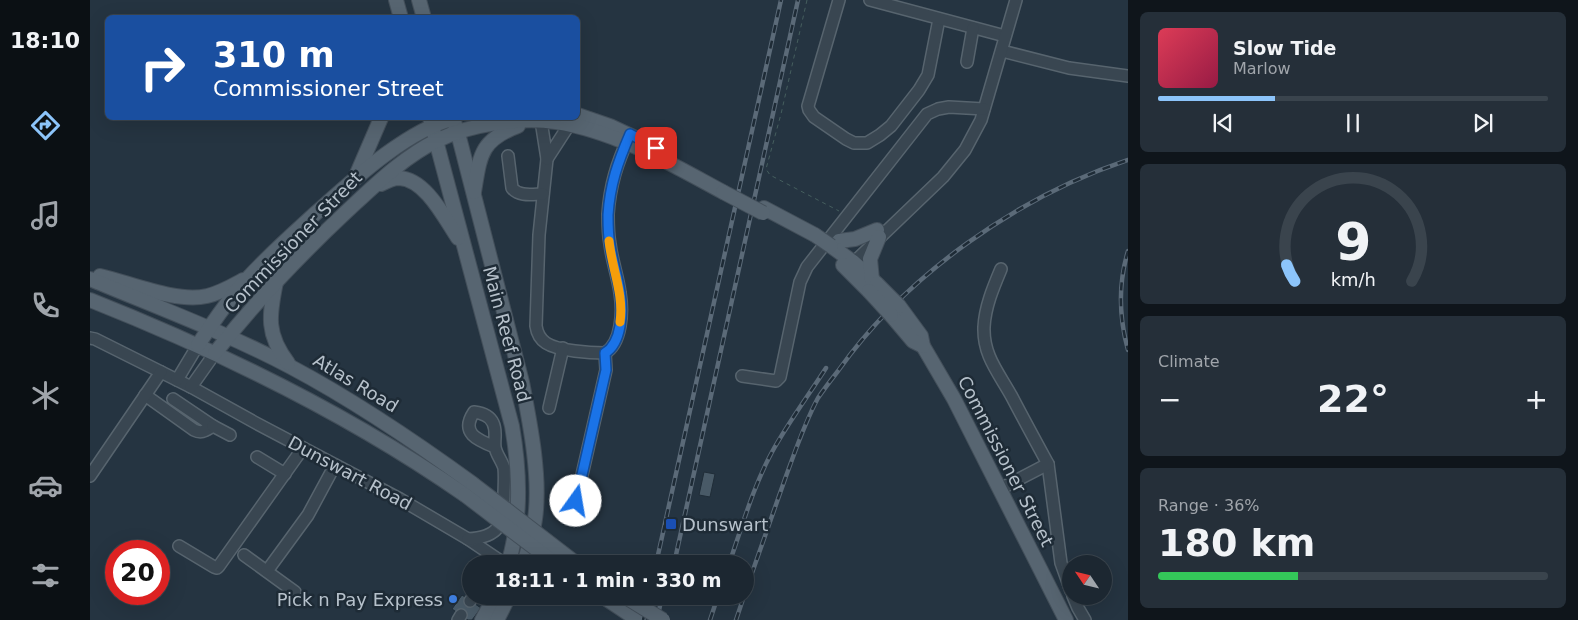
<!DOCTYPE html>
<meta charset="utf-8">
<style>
body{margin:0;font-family:"DejaVu Sans",sans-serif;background:#252f39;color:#f1f3f6;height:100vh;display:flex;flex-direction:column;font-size:19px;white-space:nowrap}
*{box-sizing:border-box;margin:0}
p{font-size:16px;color:#a0a5ab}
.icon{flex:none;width:28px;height:28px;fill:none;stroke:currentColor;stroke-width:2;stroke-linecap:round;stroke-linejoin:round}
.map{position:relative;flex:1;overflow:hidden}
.sheet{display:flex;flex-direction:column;gap:12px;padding:12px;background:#0f151b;width:450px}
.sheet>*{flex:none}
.hud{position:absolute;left:15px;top:15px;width:475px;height:105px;border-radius:8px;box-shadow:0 5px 20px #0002,0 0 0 1px #3a444d;background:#1a4fa0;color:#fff;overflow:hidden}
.needle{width:32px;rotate:305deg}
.fabs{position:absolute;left:972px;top:555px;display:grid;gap:10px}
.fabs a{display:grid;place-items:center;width:50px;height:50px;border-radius:50%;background:#1c2731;box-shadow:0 5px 20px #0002,0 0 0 1px #3a444d;font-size:25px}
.speed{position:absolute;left:15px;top:540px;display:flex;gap:10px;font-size:25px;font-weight:700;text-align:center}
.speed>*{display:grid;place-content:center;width:65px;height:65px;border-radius:50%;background:#1c2731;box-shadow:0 5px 20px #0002,0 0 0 1px #3a444d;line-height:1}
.speed .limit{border:8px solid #d22;background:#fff;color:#111}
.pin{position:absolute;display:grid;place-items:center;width:42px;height:42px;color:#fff;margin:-21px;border-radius:10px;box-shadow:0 2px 8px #0006}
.me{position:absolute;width:55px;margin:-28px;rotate:13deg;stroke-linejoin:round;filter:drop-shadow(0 0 4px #0008)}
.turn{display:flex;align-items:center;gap:18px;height:105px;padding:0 25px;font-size:22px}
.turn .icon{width:65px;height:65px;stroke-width:2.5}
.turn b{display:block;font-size:35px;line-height:42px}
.big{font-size:38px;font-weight:700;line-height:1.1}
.sheet .tile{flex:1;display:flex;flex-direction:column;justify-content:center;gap:8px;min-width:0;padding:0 18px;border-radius:8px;background:#252f39}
.sheet .dial{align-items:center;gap:0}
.dial svg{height:130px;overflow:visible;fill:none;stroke:#3a444d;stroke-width:7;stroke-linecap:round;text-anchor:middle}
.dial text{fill:#f1f3f6;stroke:none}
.song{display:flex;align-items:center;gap:15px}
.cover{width:60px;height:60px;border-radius:8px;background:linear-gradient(135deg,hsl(350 70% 55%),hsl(340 70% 35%))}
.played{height:5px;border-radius:2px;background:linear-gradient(90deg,#8cc4fa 30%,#3a444d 30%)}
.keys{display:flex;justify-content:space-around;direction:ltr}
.heat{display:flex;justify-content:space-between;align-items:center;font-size:28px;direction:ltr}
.charge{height:8px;border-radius:4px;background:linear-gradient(90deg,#34c759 36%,#3a444d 0)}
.trip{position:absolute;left:372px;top:555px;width:292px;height:50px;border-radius:25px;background:#1c2731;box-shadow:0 5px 20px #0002,0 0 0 1px #3a444d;font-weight:700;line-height:50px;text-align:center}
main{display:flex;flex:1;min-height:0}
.dock{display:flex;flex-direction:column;width:90px;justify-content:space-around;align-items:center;background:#0b1014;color:#a0a5ab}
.dock .icon{width:35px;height:35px}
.dock .on{color:#8cc4fa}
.dock b{font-size:22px;color:#f1f3f6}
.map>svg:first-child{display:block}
.building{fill:#495a67;stroke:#202d38}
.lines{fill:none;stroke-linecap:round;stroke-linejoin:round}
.minor-casing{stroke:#57646e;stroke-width:14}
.major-casing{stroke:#434f5a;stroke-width:16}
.path{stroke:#455e5e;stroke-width:1;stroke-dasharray:4 4;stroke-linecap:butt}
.minor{stroke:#394651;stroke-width:11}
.major{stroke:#576571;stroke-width:14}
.rail-casing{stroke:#5b6a78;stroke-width:4.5}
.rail{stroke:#1e2b36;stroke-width:2.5;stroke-dasharray:8;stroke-linecap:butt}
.major-bridge-casing{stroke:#434f5a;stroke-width:16;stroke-linecap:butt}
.major-bridge{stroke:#576571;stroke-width:14}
.route-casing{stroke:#114b97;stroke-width:12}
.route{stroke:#1a73e8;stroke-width:9}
.slow{stroke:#f59e0b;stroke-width:9}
.transit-dot{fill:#1a4fb4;stroke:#1e2b36;stroke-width:2}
.shop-dot{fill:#3f7fe0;stroke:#1e2b36;stroke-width:2}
.labels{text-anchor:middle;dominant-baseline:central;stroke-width:5;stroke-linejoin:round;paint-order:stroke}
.street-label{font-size:18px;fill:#b6c1cb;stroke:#1e2b36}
.poi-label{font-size:18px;fill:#b6c1cb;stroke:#1e2b36;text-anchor:start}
</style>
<main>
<nav class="dock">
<b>18:10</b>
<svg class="icon on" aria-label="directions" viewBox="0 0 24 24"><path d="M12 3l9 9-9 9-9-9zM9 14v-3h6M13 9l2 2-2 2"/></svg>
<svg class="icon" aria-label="music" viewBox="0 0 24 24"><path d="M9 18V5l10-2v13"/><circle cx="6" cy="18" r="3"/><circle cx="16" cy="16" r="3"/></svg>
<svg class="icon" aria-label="phone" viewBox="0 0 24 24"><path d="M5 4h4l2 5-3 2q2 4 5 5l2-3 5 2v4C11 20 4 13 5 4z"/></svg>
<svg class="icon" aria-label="climate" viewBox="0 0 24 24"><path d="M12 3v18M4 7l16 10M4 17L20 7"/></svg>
<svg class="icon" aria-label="car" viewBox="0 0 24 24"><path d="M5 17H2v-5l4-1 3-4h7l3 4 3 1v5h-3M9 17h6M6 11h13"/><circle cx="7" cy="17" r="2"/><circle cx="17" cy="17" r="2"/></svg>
<svg class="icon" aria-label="filters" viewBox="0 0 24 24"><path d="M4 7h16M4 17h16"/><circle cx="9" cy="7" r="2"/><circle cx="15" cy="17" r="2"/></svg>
</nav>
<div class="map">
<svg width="1038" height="620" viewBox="0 0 1038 620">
<rect width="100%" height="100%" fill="#253441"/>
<g class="building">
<path d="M614,472l11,2 -5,23 -11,-2z"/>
<path d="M372,595l19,13 -9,12h-4l-16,-11z"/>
</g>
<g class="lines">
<g class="minor-casing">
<g id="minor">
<path d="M749,0l-31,106 1,4 5,7 32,22 8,4h13l13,-8 11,-9 28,-36 9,-15 11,-56"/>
<path d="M780,0l135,36"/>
<path d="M912,51l67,17 59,8"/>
<path d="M877,62l6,-34"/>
<path d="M451,121l6,38 -8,76 -3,91c1,7 4,13 10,17 12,8 45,10 59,10 17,-10 18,-42 15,-60 -2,-16 -8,-32 -10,-49 -2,-10 -2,-20 -2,-30 2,-29 9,-51 21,-77"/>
<path d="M418,156l4,32c7,9 21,6 31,6"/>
<path d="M457,159l22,-34"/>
<path d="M758,268l95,-91 22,-27 16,-30 35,-120"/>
<path d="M0,338l5,1 96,48 63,35 146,77 68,40 37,25"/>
<path d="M652,376l34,5 4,-4 20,-95 7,-15 120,-153 11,-5 11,-2 35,2"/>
<path d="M87,380l21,-35"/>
<path d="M101,387l24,-34"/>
<path d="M55,395l49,35c8,4 12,0 19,-4l-40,-27"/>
<path d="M459,408l14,-60"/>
<path d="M123,426l17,9"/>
<path d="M167,457l28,17"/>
<path d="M958,464l13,99 10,28"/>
<path d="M0,476l71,-104"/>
<path d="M910,489l48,-25c-12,-22 -24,-44 -36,-67 -13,-24 -29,-41 -28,-70 1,-20 9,-39 17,-58"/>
<path d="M486,501l30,-131 -1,-17"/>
<path d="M378,539c32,-2 35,-14 36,-43 0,-9 1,-19 0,-28 -2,-7 -8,-14 -9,-21 -1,-8 2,-16 -2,-24 -3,-7 -11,-10 -19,-11 -14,21 3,28 21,35"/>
<path d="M89,546l35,21 3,1 2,-2 84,-118"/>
<path d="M154,555l51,37"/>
<path d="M177,571l41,-56 27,-50"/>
<path d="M983,596l5,12 7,12"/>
<path d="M380,601l4,-5"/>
<path d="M368,620l3,-5"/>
</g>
</g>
<g class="major-casing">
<g id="major">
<path d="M306,0l5,18"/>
<path d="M329,0l5,18"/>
<path d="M488,115l32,11 32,15"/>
<path d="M340,118l82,308c8,46 10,93 -4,138"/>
<path d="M363,118l7,23 62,241c8,41 19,96 13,137 -2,15 -7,30 -11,45"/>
<path d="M266,176l25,-58"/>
<path d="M291,184c6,-3 12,-6 18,-6 27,1 46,41 59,60"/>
<path d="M384,192c6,-36 6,-52 44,-66"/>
<path d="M674,208l51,27"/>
<path d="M749,241l16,-2 22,-9"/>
<path d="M741,246l22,16 24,22"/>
<path d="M753,265l26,26"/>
<path d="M10,276c31,7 76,27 107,20 13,-3 25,-10 36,-16"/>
<path d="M0,279c67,28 137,54 201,88 64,34 123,74 182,117"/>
<path d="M782,280l-2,-21 9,-22"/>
<path d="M186,282c-7,34 -10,52 12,81"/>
<path d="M0,300c131,52 259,114 375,195"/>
<path d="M809,306l22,30 2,10 31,53 112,221"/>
<path d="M801,315l22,26 10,5"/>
<path d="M108,345c15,-23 31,-47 50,-67 22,-24 46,-45 69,-66 37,-33 90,-82 138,-94"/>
<path d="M125,353c40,-51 84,-97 131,-141 28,-26 57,-55 92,-72 33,-16 82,-23 118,-18 60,9 115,42 167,70"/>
<path d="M512,596l36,24"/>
<path d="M392,620l13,-24"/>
<path d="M407,620l12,-24"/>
</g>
</g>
<path class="path" d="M717,0l-26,114 -15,55 4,6 69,36"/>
<use href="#minor" class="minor"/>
<use href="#major" class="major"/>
<g class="rail-casing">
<g id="rail">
<path d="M1038,251c-10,33 -9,66 0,99"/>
<path d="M566,564l125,-564"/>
<path d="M584,564l124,-564"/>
<path d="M639,564c13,-37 24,-77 43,-112 16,-29 36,-56 54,-84"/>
<path d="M656,590c13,-37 26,-74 39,-111 10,-27 19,-55 33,-81 6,-9 13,-18 20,-27 68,-96 179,-174 290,-211"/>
<path d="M553,620l6,-24"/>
<path d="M567,620l5,-24"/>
<path d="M620,620l8,-24"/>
<path d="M646,620l8,-24"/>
</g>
</g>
<use href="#rail" class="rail"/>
<g class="major-bridge-casing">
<g id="major-bridge">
<path d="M633,192l40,21"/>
<path d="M725,235l16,11"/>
<path d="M787,284l22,22"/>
<path d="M779,291l22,24"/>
<path d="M383,484l104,80"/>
<path d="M375,495l91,69"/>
<path d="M534,596l39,24"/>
</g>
</g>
<use href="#major-bridge" class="major-bridge"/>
</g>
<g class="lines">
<g class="route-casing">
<path id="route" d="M486,501l30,-131 -1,-17c17,-10 18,-42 15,-60 -2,-16 -8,-32 -10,-48 -2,-10 -2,-20 -2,-30 2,-31 10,-53 22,-81l26,14"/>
</g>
<use href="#route" class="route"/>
<path class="slow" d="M519,241c3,28 15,53 11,81"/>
</g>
<rect class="transit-dot" x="575" y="518" width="12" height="12" rx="2.5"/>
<circle class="shop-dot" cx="363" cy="599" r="5"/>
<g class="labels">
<g class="street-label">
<text transform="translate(203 242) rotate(-46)">Commissioner Street</text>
<text transform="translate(417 334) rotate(75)">Main Reef Road</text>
<text transform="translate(266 383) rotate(31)">Atlas Road</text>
<text transform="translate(916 461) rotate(63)">Commissioner Street</text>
<text transform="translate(260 473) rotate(28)">Dunswart Road</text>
</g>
<g class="poi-label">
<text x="592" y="524">Dunswart</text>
<text x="353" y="599" text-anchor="end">Pick n Pay Express</text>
</g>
</g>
</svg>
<div class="fabs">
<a><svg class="needle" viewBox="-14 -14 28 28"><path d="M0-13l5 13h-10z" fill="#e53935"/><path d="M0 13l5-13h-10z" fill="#a0a5ab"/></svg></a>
</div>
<div class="speed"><div class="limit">20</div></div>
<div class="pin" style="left:566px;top:148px;background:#d93025"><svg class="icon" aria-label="arrive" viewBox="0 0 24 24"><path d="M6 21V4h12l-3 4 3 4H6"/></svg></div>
<svg class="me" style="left:486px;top:501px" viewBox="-20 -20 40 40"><circle r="19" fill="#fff"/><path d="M0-13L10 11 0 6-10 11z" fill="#1a73e8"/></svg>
<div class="trip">18:11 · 1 min · 330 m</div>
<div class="hud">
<div class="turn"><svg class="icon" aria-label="right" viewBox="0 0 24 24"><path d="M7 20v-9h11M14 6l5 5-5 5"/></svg><div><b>310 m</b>Commissioner Street</div></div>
</div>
</div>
<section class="sheet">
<div class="tile">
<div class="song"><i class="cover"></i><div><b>Slow Tide</b><p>Marlow</p></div></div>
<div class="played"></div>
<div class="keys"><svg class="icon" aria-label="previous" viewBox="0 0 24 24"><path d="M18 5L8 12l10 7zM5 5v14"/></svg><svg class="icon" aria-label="pause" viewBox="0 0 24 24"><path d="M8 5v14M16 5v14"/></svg><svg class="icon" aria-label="next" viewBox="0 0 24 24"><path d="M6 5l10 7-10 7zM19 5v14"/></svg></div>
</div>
<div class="tile dial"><svg viewBox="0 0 100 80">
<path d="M14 69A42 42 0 1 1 86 69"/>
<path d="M14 69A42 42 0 0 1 9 59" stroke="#8cc4fa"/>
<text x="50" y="56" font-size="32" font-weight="700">9</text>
<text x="50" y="72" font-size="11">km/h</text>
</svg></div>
<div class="tile"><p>Climate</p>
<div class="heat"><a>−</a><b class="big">22°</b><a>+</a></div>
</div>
<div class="tile"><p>Range · 36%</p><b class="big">180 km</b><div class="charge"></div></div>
</section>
</main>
